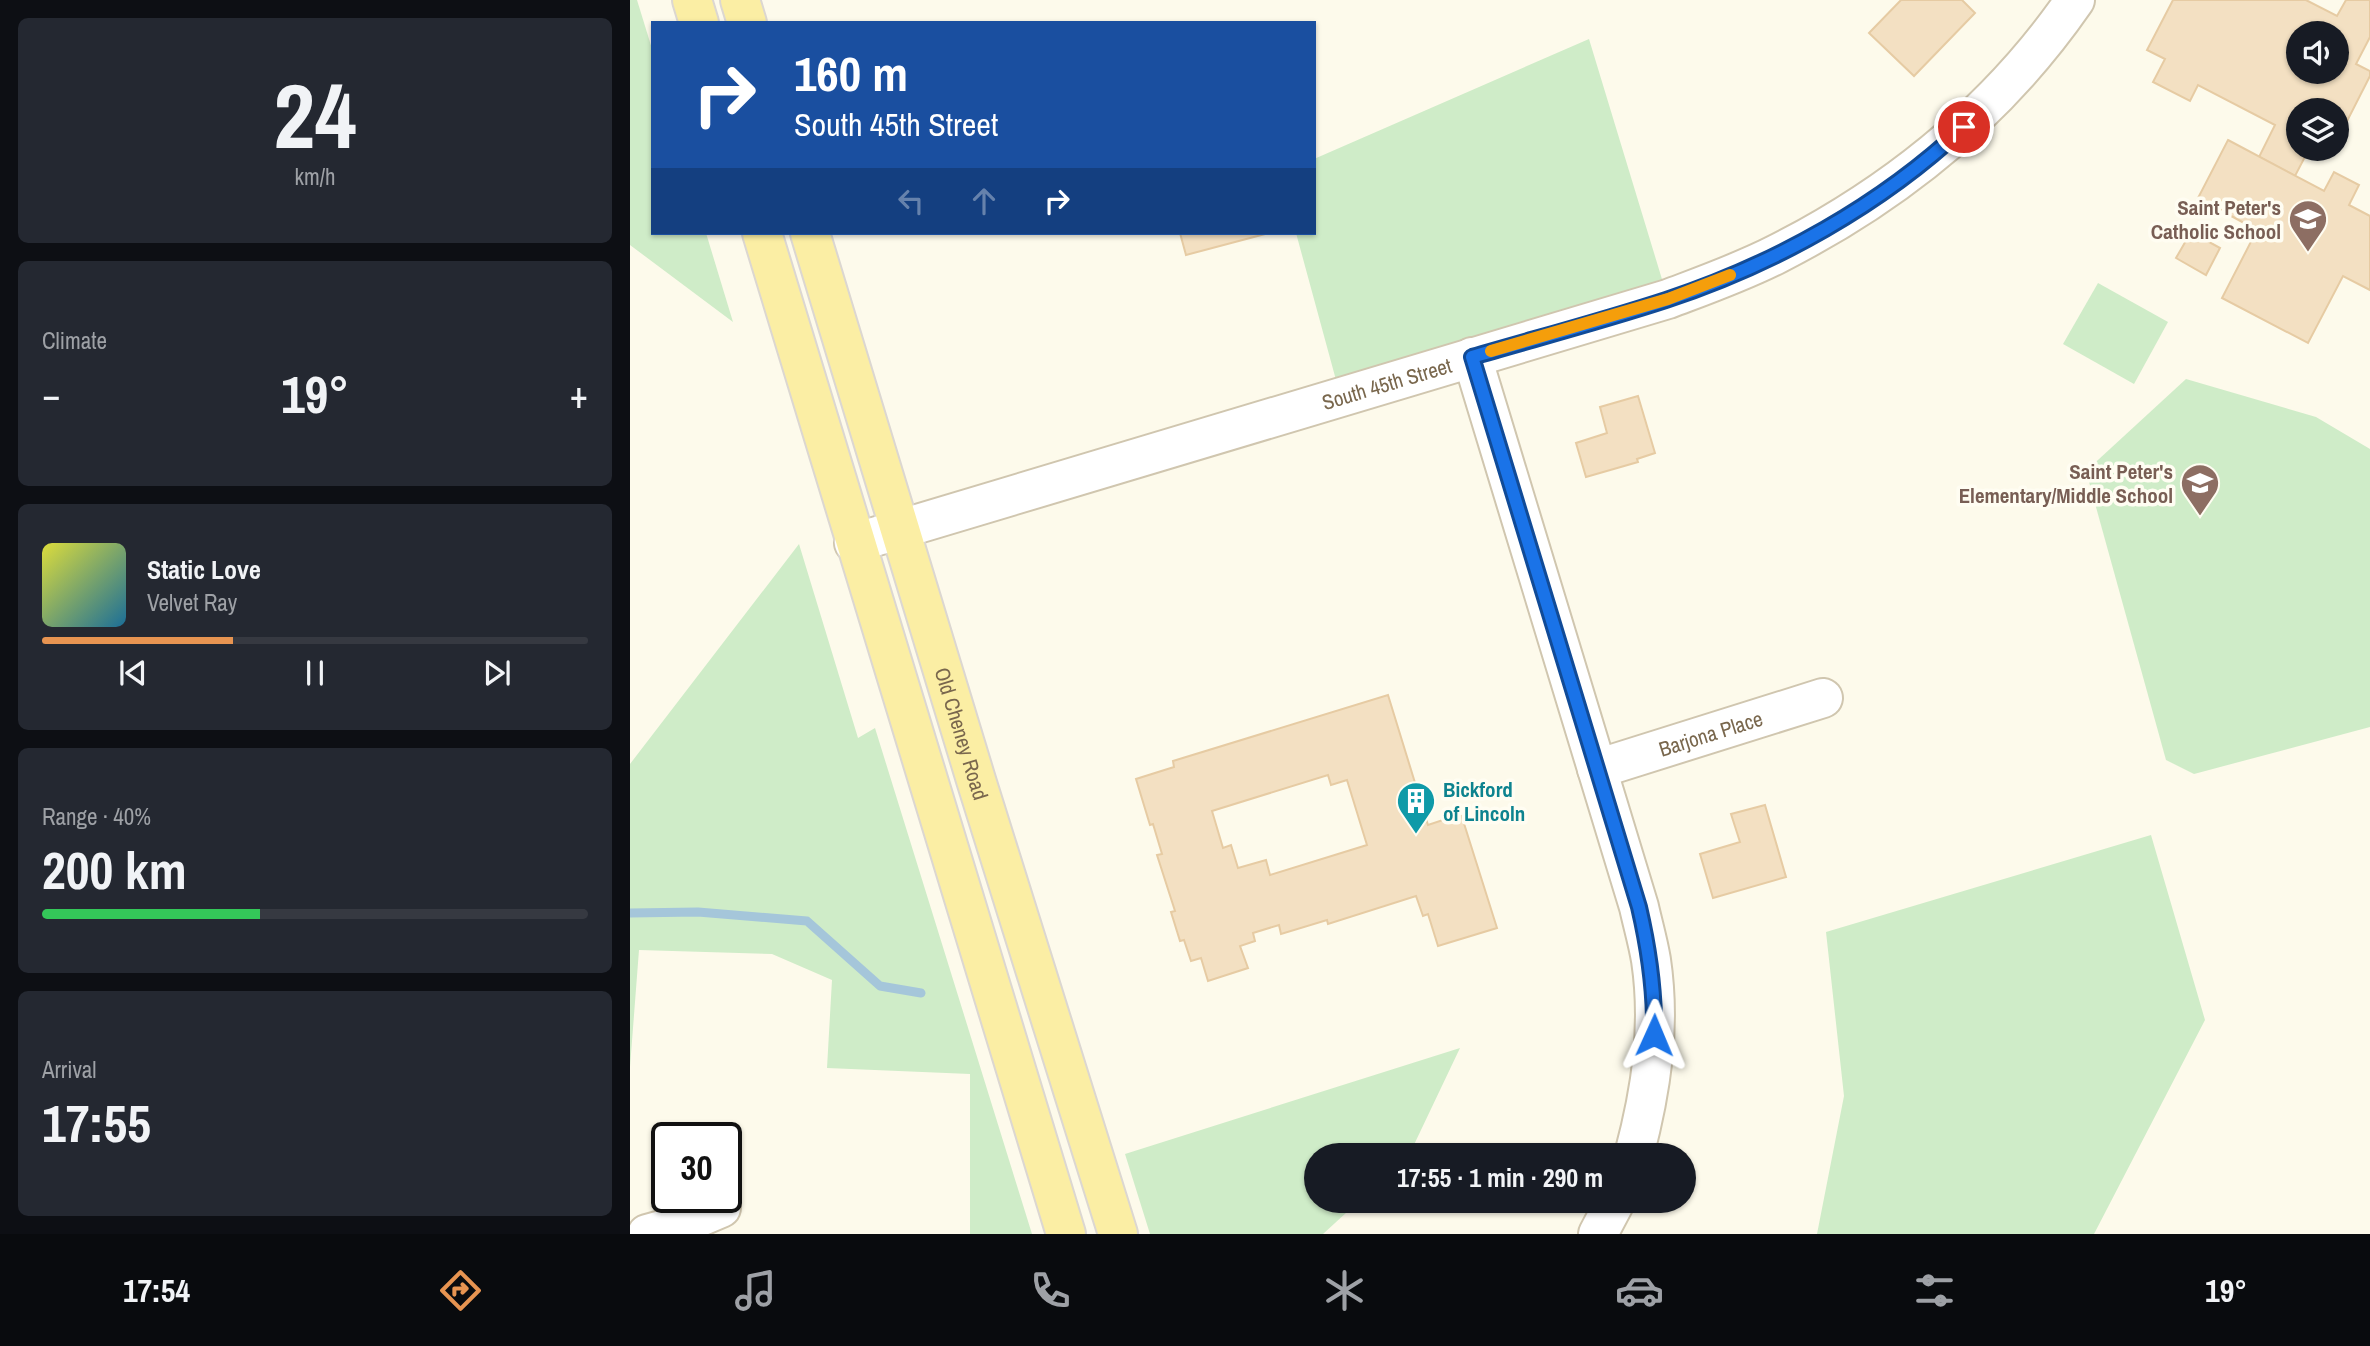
<!DOCTYPE html>
<meta charset="utf-8">
<style>
body{margin:0;font-family:"Archivo Narrow",sans-serif;background:#242831;color:#f1f3f6;height:100vh;display:flex;flex-direction:column;font-size:26px;white-space:nowrap}
*{box-sizing:border-box;margin:0}
p{font-size:23px;color:#9ea1a6}
.icon{flex:none;width:38px;height:38px;fill:none;stroke:currentColor;stroke-width:2;stroke-linecap:round;stroke-linejoin:round}
.map{position:relative;flex:1;overflow:hidden}
.sheet{display:flex;flex-direction:column;gap:18px;padding:18px;background:#0d0f14;width:630px}
.sheet>*{flex:none}
.banner{position:absolute;left:21px;top:21px;width:665px;height:214px;border-radius:0px;box-shadow:0 2px 5px #0004;background:#1a4fa0;color:#fff;overflow:hidden}
.buttons{position:absolute;left:1656px;top:21px;display:grid;gap:14px}
.buttons a{display:grid;place-items:center;width:63px;height:63px;border-radius:50%;background:#171b24;box-shadow:0 2px 5px #0004;font-size:35px}
.speed{position:absolute;left:21px;top:1122px;display:flex;gap:14px;font-size:35px;font-weight:700;text-align:center}
.speed>*{display:grid;place-content:center;width:91px;height:91px;border-radius:50%;background:#171b24;box-shadow:0 2px 5px #0004;line-height:1}
.speed .limit{border:4px solid #111;border-radius:10px;background:#fff;color:#111}
.pin{position:absolute;display:grid;place-items:center;width:60px;height:60px;color:#fff;margin:-30px;border:4px solid #fff;border-radius:50%;box-shadow:0 2px 7px #0007}
.me{position:absolute;width:77px;margin:-38px;rotate:1deg;stroke-linejoin:round;filter:drop-shadow(0 0 5px #0008)}
.turn{display:flex;align-items:center;gap:24px;height:147px;padding:0 28px;font-size:32px}
.turn .icon{width:91px;height:91px;stroke-width:2.5}
.turn b{display:block;font-size:49px;line-height:60px}
.lanes{display:flex;align-items:center;height:66px;padding:0 28px;background:#0003;justify-content:center;gap:35px;direction:ltr}
.lanes .off{opacity:.35}
.big{font-size:52px;font-weight:800;line-height:1.1}
.sheet .tile{flex:1;display:flex;flex-direction:column;justify-content:center;gap:10px;min-width:0;padding:0 24px;border-radius:10px;background:#242831}
.sheet .dial{align-items:center;gap:0}
.dial b{font-size:91px;line-height:1}
.song{display:flex;align-items:center;gap:21px}
.cover{width:84px;height:84px;border-radius:10px;background:linear-gradient(135deg,hsl(60 70% 55%),hsl(200 70% 35%))}
.played{height:7px;border-radius:4px;background:linear-gradient(90deg,#e79451 35%,#363941 35%)}
.keys{display:flex;justify-content:space-around;direction:ltr}
.heat{display:flex;justify-content:space-between;align-items:center;font-size:38px;direction:ltr}
.charge{height:10px;border-radius:5px;background:linear-gradient(90deg,#34c759 40%,#363941 0)}
.trip{position:absolute;left:674px;top:1143px;width:392px;height:70px;border-radius:35px;background:#171b24;box-shadow:0 2px 5px #0004;font-weight:800;line-height:70px;text-align:center}
.menu{display:flex;height:112px;justify-content:space-around;align-items:center;background:#090b0e;color:#9ea1a6}
.menu .icon{width:49px;height:49px}
.menu .current{color:#e79451}
.menu b{font-size:32px;color:#f1f3f6}
main{display:flex;flex:1;min-height:0}
.map>svg:first-child{display:block}
.green{fill:#cfecc8}
.lines{fill:none;stroke-linecap:round;stroke-linejoin:round}
.stream{stroke:#a5c6da;stroke-width:9}
.building{fill:#f3e0c2;stroke:#e6cba3;stroke-width:2;fill-rule:evenodd}
.minor-casing{stroke:#d0c6af;stroke-width:42}
.major-casing{stroke:#dcd7d1;stroke-width:42}
.minor{stroke:#fff;stroke-width:38}
.major{stroke:#fbeea4;stroke-width:38}
.route-casing{stroke:#114b97;stroke-width:18}
.route{stroke:#1a73e8;stroke-width:12}
.slow{stroke:#f59e0b;stroke-width:12}
.labels{text-anchor:middle;dominant-baseline:central;stroke-width:7;stroke-linejoin:round;paint-order:stroke}
.education-label{font-size:21px;font-weight:bold;fill:#785e54;stroke:#fffdf2;text-anchor:end}
.street-label{font-size:21px;fill:#79674d;stroke:#fffdf2}
.culture-label{font-size:21px;font-weight:bold;fill:#0d838f;stroke:#fffdf2;text-anchor:start}
</style>
<main>
<section class="sheet">
<div class="tile dial"><b>24</b><p>km/h</p></div>
<div class="tile"><p>Climate</p>
<div class="heat"><a>−</a><b class="big">19°</b><a>+</a></div>
</div>
<div class="tile">
<div class="song"><i class="cover"></i><div><b>Static Love</b><p>Velvet Ray</p></div></div>
<div class="played"></div>
<div class="keys"><svg class="icon" aria-label="previous" viewBox="0 0 24 24"><path d="M18 5L8 12l10 7zM5 5v14"/></svg><svg class="icon" aria-label="pause" viewBox="0 0 24 24"><path d="M8 5v14M16 5v14"/></svg><svg class="icon" aria-label="next" viewBox="0 0 24 24"><path d="M6 5l10 7-10 7zM19 5v14"/></svg></div>
</div>
<div class="tile"><p>Range · 40%</p><b class="big">200 km</b><div class="charge"></div></div>
<div class="tile"><p>Arrival</p><b class="big">17:55</b></div>
</section>
<div class="map">
<svg width="1740" height="1234" viewBox="0 0 1740 1234">
<rect width="100%" height="100%" fill="#fdfaeb"/>
<g class="green">
<path d="M0,0h7l16,52v181h53l27,89 -103,-77z"/>
<path d="M959,39l79,260 -332,81 -40,-147h18v-74z"/>
<path d="M1468,283l70,39 -34,62 -71,-40z"/>
<path d="M1556,379l130,38 54,32v278l-176,47 -28,-14 -80,-289z"/>
<path d="M169,544l59,194 17,-10 157,506h-62v-160l-143,-6 5,-88 -60,-26 -133,-4 -9,117v-303z"/>
<path d="M1521,835l54,185 -111,214h-277l27,-138 -18,-164z"/>
<path d="M830,1048l-49,103 -4,4h-91v45l43,1 -36,33h-173l-25,-80z"/>
</g>
<g class="lines">
<path class="stream" d="M0,913l68,-1 109,9 73,65 41,7"/>
</g>
<g class="building">
<path d="M1271,0h61l13,13 -61,63 -45,-43z"/>
<path d="M1543,0h133l31,16 9,-16h24v37l-14,27 14,7v5l-30,59 -4,-2v-23h-38v39h11l-14,27 -36,-19 16,-32 -77,-40 -8,16 -37,-19 12,-23 -18,-9zM1668,33h38v39h-38z"/>
<path d="M1598,140l96,51 10,-19 25,13 -10,20 21,11v74l-27,-14 -35,67 -86,-45 35,-68 -59,-32z"/>
<path d="M1561,232l29,16 -14,27 -30,-17z"/>
<path d="M550,233h89l-83,22z"/>
<path d="M1008,396l17,57 -18,6 1,3 -52,15 -10,-34 31,-10 -7,-26z"/>
<path d="M758,695l40,130 33,-11 36,114 -59,18 -10,-32 -5,2 -7,-20 -88,28 -1,-4 -46,14 -2,-9 -26,8 2,8 -15,5 8,22 -40,13 -7,-23 -10,3 -7,-21 -4,1 -9,-29 4,-1 -18,-56 5,-1 -9,-30 -3,1 -14,-46 38,-12 -1,-6zM698,775l3,10 16,-5 20,65 -97,30 -4,-15 -28,8 -7,-23 -8,3 -11,-37z"/>
<path d="M1135,805l21,72 -73,21 -13,-44 40,-12 -9,-28z"/>
</g>
<g class="lines">
<g class="minor-casing">
<g id="minor">
<path d="M842,357l167,550c4,18 9,35 12,53 10,67 0,131 -17,195"/>
<path id="s1" d="M224,543l814,-244c37,-14 74,-27 109,-45 118,-60 222,-144 298,-254"/>
<path id="s2" d="M967,769l226,-71"/>
<path d="M17,1234l36,-10 38,-16"/>
<path d="M968,1234l18,-34"/>
</g>
</g>
<g class="major-casing">
<g id="major">
<path d="M62,0l7,23"/>
<path d="M110,0l7,23"/>
<path d="M132,233l304,1001"/>
<path id="s3" d="M180,233l166,547 142,454"/>
</g>
</g>
<use href="#minor" class="minor"/>
<use href="#major" class="major"/>
</g>
<g class="lines">
<g class="route-casing">
<path id="route" d="M1024,1035c1,-44 -5,-85 -15,-128l-167,-550c65,-19 130,-36 194,-57 109,-36 215,-95 298,-173"/>
</g>
<use href="#route" class="route"/>
<path class="slow" d="M861,351l177,-52 62,-24"/>
</g>
<defs>
<g id="school-pin" transform="scale(2.0125)"><path d="M0 17L-7.5 6A9.5 9.5 0 1 1 7.5 6Z" fill="#8d6e63" stroke="#fffdf2"/><path d="M0-5L7-2L0 1L-7-2ZM-4 1L0 2.5L4 1V4Q0 6-4 4Z" fill="#fff"/></g>
<g id="building-pin" transform="scale(2.0125)"><path d="M0 17L-7.5 6A9.5 9.5 0 1 1 7.5 6Z" fill="#0f9aa8" stroke="#fffdf2"/><path d="M-4-6H4V6H1V3H-1V6H-4ZM-2.5-4.3h1.7v1.8h-1.7ZM.8-4.3h1.7v1.8H.8ZM-2.5-1h1.7V.8h-1.7ZM.8-1h1.7V.8H.8Z" fill="#fff"/></g>
</defs>
<g fill-rule="evenodd">
<use href="#school-pin" x="1678" y="219"/>
<use href="#school-pin" x="1570" y="483"/>
<use href="#building-pin" x="786" y="801"/>
</g>
<g class="labels">
<g class="education-label">
<text x="1651" y="207">Saint Peter's<tspan x="1651" dy="24">Catholic School</tspan></text>
<text x="1543" y="471">Saint Peter's<tspan x="1543" dy="24">Elementary/Middle School</tspan></text>
</g>
<g class="street-label">
<text stroke="none"><textPath href="#s1" startOffset="556">South 45th Street</textPath></text>
<text stroke="none"><textPath href="#s3" startOffset="523">Old Cheney Road</textPath></text>
<text stroke="none"><textPath href="#s2" startOffset="119">Barjona Place</textPath></text>
</g>
<g class="culture-label">
<text x="813" y="789">Bickford<tspan x="813" dy="24">of Lincoln</tspan></text>
</g>
</g>
</svg>
<div class="buttons">
<a><svg class="icon" aria-label="sound" viewBox="0 0 24 24"><path d="M4 9h4l5-4v14l-5-4H4zM17 9q2 3 0 6"/></svg></a>
<a><svg class="icon" aria-label="layers" viewBox="0 0 24 24"><path d="M12 4l9 5-9 5-9-5zM3 14l9 5 9-5"/></svg></a>
</div>
<div class="speed"><div class="limit">30</div></div>
<div class="pin" style="left:1334px;top:127px;background:#d93025"><svg class="icon" aria-label="arrive" viewBox="0 0 24 24"><path d="M6 21V4h12l-3 4 3 4H6"/></svg></div>
<svg class="me" style="left:1024px;top:1035px" viewBox="-20 -20 40 40"><path d="M0-17L14 15 0 8-14 15z" fill="#1a73e8" stroke="#fff" stroke-width="4"/></svg>
<div class="trip">17:55 · 1 min · 290 m</div>
<div class="banner">
<div class="turn"><svg class="icon" aria-label="right" viewBox="0 0 24 24"><path d="M7 20v-9h11M14 6l5 5-5 5"/></svg><div><b>160 m</b>South 45th Street</div></div>
<div class="lanes"><svg class="icon off" aria-label="left" viewBox="0 0 24 24"><path d="M17 20v-9H6M10 6l-5 5 5 5"/></svg><svg class="icon off" aria-label="ahead" viewBox="0 0 24 24"><path d="M12 20V5M6 11l6-6 6 6"/></svg><svg class="icon" aria-label="right" viewBox="0 0 24 24"><path d="M7 20v-9h11M14 6l5 5-5 5"/></svg></div>
</div>
</div>
</main>
<nav class="menu">
<b>17:54</b>
<svg class="icon current" aria-label="directions" viewBox="0 0 24 24"><path d="M12 3l9 9-9 9-9-9zM9 14v-3h6M13 9l2 2-2 2"/></svg>
<svg class="icon" aria-label="music" viewBox="0 0 24 24"><path d="M9 18V5l10-2v13"/><circle cx="6" cy="18" r="3"/><circle cx="16" cy="16" r="3"/></svg>
<svg class="icon" aria-label="phone" viewBox="0 0 24 24"><path d="M5 4h4l2 5-3 2q2 4 5 5l2-3 5 2v4C11 20 4 13 5 4z"/></svg>
<svg class="icon" aria-label="climate" viewBox="0 0 24 24"><path d="M12 3v18M4 7l16 10M4 17L20 7"/></svg>
<svg class="icon" aria-label="car" viewBox="0 0 24 24"><path d="M5 17H2v-5l4-1 3-4h7l3 4 3 1v5h-3M9 17h6M6 11h13"/><circle cx="7" cy="17" r="2"/><circle cx="17" cy="17" r="2"/></svg>
<svg class="icon" aria-label="filters" viewBox="0 0 24 24"><path d="M4 7h16M4 17h16"/><circle cx="9" cy="7" r="2"/><circle cx="15" cy="17" r="2"/></svg>
<b>19°</b>
</nav>
